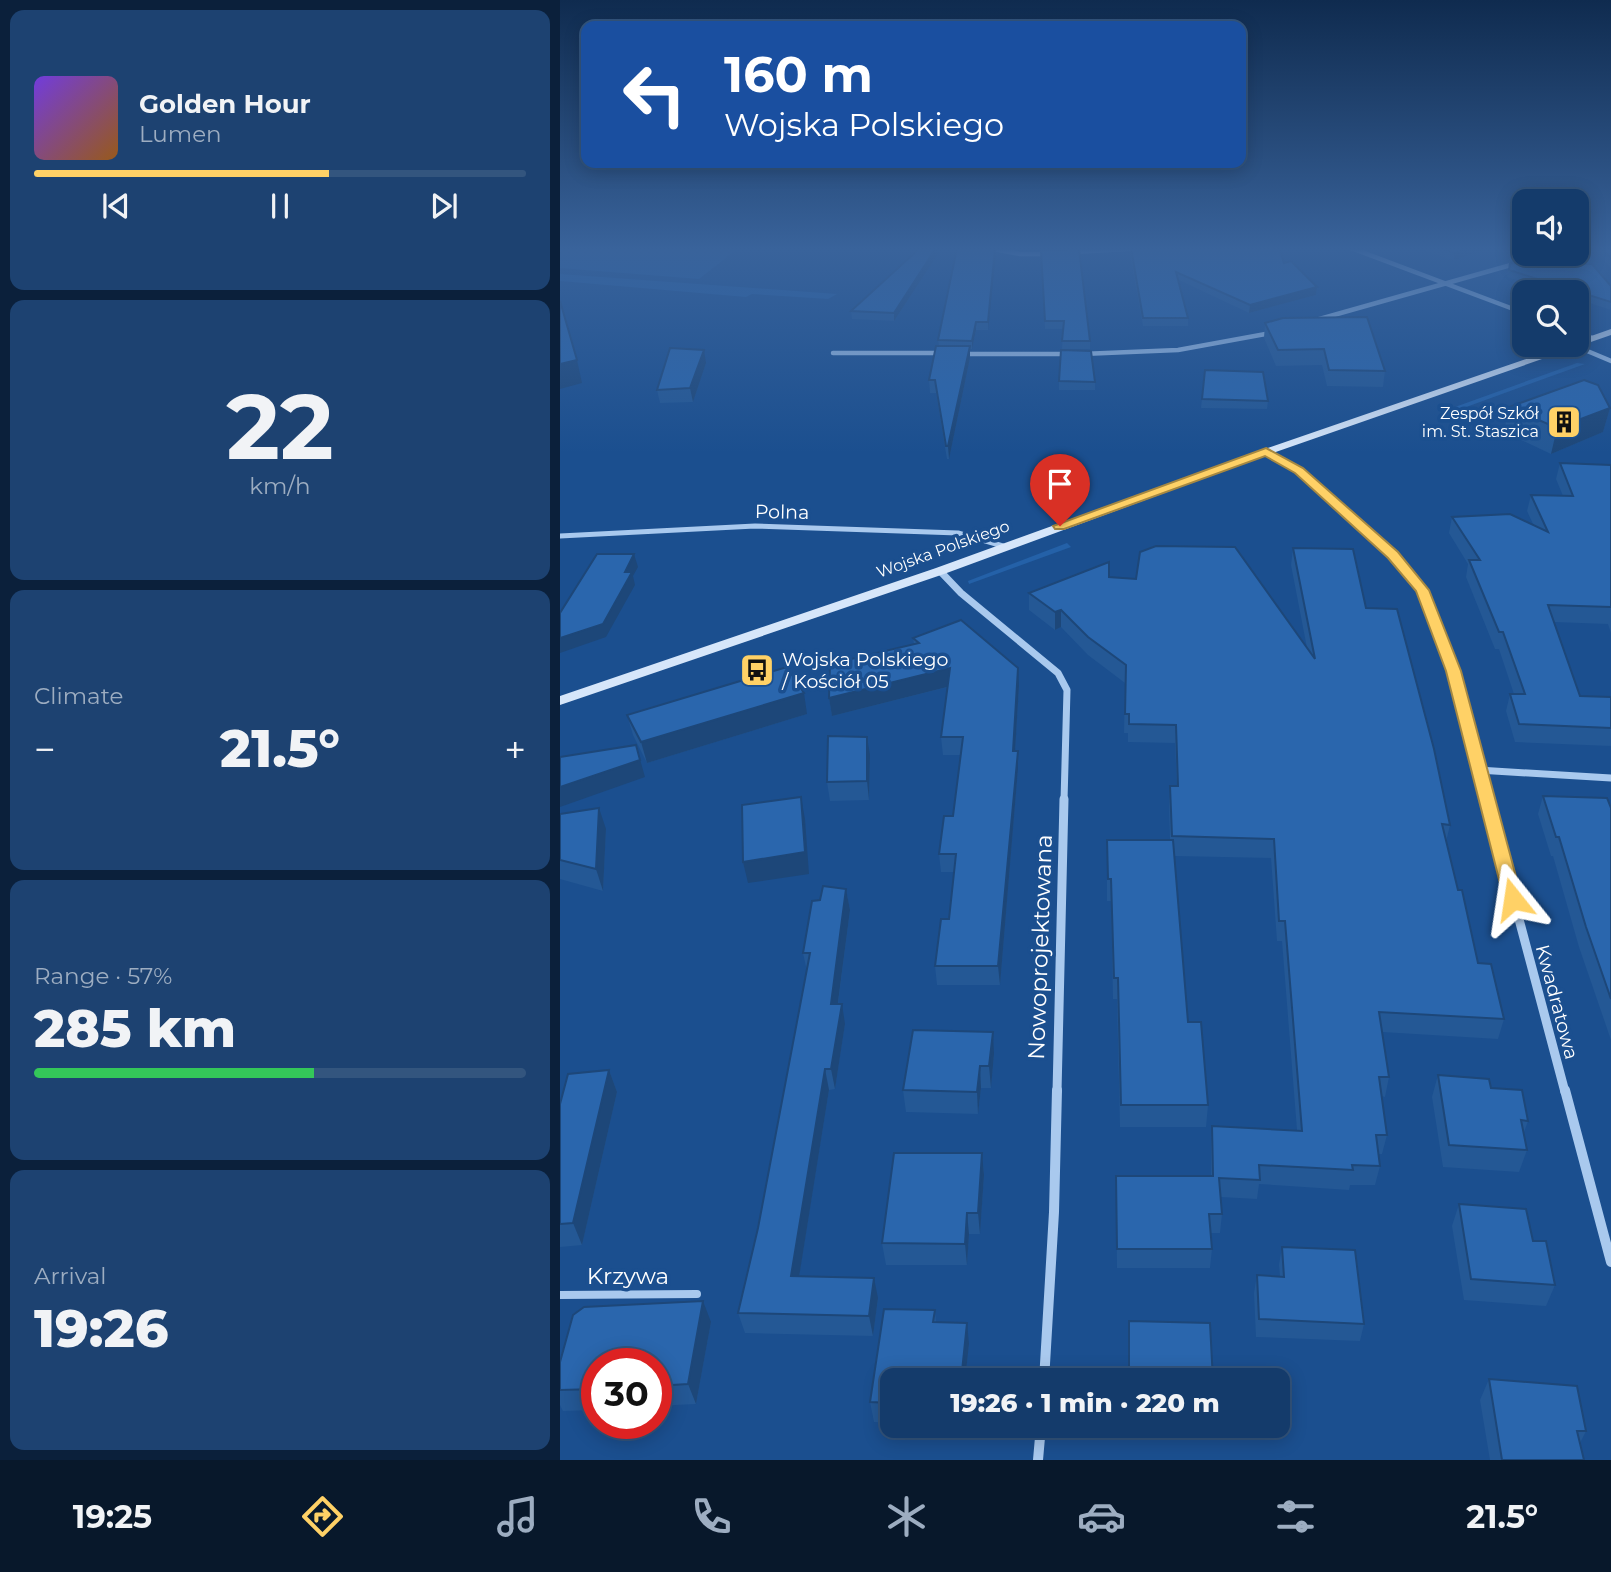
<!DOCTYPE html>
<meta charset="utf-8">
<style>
body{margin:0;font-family:Montserrat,sans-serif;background:#1d4271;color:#f1f3f6;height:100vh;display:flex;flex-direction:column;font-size:26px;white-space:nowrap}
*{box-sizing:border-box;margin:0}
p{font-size:23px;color:#9dadc1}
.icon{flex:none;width:38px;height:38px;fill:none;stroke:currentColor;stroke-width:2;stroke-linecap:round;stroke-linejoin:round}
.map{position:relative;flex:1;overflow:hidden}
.panel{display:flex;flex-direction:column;gap:10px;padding:10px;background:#0b203b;width:560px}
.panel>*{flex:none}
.banner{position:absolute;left:21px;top:21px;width:665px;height:147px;border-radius:14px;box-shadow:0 4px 18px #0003,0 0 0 2px #33557e;background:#1a4fa0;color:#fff;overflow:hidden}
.buttons{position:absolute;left:952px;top:189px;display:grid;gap:14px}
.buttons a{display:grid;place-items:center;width:77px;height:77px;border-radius:14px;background:#143b6b;box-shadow:0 4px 18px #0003,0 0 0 2px #33557e;font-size:35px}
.speed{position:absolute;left:21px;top:1348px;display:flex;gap:14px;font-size:35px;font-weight:700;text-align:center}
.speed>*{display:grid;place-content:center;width:91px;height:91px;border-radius:50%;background:#143b6b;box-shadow:0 4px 18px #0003,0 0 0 2px #33557e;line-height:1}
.speed .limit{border:10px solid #d22;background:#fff;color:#111}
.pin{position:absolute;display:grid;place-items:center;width:60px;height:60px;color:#fff;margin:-72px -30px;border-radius:50% 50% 50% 0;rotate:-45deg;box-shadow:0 0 7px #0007}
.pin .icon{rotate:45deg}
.me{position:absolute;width:77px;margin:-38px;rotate:345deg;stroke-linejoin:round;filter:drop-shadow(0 0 5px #0008)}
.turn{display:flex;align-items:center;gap:24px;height:147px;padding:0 28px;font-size:32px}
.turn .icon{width:91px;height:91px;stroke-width:2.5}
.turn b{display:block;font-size:49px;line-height:60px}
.big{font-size:52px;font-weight:800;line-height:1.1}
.panel .tile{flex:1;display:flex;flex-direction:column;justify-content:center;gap:10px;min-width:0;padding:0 24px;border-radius:14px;background:#1d4271}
.panel .dial{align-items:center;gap:0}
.dial b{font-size:91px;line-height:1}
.song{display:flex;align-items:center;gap:21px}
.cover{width:84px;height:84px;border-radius:10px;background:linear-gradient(135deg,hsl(260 70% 55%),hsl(30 70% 35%))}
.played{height:7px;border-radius:4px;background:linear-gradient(90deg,#ffd166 60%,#33557e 60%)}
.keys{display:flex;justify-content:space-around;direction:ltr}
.heat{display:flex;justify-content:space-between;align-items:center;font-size:38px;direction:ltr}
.charge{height:10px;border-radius:5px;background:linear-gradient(90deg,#34c759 57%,#33557e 0)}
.trip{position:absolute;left:320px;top:1368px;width:410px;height:70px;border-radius:14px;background:#143b6b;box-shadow:0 4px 18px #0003,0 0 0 2px #33557e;font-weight:800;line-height:70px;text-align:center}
.tabs{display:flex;height:112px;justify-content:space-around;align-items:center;background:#08182b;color:#9dadc1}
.tabs .icon{width:49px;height:49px}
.tabs .current{color:#ffd166}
.tabs b{font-size:32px;color:#f1f3f6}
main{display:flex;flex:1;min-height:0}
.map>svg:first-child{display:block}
.green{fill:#2461a8}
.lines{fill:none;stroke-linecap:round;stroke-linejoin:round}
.lane{stroke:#a9c9ee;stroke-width:8}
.street-far4{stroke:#a9c9ee;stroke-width:4.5}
.street-far3{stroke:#a9c9ee;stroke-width:5}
.street-far2{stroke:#a9c9ee;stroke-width:7}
.street-far1{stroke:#a9c9ee;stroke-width:9}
.street{stroke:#a9c9ee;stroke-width:10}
.secondary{fill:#d6e6fa;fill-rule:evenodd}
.wall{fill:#245895}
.shaded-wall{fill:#1d4779}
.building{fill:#2a66ad;stroke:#1d4779;stroke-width:2}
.route{fill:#ffd166;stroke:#a68842;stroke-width:2}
.labels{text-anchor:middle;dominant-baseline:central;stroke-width:7;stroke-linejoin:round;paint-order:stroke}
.far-poi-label{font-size:16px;fill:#fff;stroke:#1b4f8f;text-anchor:end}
.far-street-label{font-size:16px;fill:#fff;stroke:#1b4f8f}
.street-label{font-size:19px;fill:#fff;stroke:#1b4f8f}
.poi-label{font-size:19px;fill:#fff;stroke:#1b4f8f;text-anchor:start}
.near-street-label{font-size:23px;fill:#fff;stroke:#1b4f8f}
</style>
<main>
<section class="panel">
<div class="tile">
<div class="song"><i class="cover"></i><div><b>Golden Hour</b><p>Lumen</p></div></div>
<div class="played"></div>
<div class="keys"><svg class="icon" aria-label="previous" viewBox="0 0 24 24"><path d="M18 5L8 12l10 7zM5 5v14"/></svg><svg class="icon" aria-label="pause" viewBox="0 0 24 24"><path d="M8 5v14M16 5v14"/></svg><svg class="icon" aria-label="next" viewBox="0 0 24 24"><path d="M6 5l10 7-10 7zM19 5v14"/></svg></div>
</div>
<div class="tile dial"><b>22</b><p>km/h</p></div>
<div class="tile"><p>Climate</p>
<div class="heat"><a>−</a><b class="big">21.5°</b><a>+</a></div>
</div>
<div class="tile"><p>Range · 57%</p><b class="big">285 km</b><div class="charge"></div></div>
<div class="tile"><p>Arrival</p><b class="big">19:26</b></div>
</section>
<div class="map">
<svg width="1051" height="1460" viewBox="0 0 1051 1460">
<rect width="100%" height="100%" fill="#1b4f8f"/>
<g class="green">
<path d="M1,248l175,2 -37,29 -139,-11z"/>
<path d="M0,274l277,20 -9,5 -76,-5 -6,3 -186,-16z"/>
<path d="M1017,363l8,1 -127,46 -3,-3z"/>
<path d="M507,543l4,4 -102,37 -1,-3z"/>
</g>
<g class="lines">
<path class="lane" d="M0,1295l137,-1"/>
<g class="street-far4">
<path d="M429,248l31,6h30"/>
<path d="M791,248l173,65"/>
<path d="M513,252l73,-4"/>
<path d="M756,320l202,-57 19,-9"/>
<path d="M1017,333l15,5"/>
<path d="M1013,345l38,16"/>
<path d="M273,353h108"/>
<path d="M403,354h107"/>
<path d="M522,354l96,-4 93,-17"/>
</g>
<g class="street-far3">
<path d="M706,452l33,18 110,102"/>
<path d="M0,536l195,-10 203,7 45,13"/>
</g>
<g class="street-far2">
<path d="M847,570l10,11 36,90 35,130"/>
<path d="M380,571l21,22 97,80 9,17 -3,111"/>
<path d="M918,770l133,8"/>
</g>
<g class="street-far1">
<path d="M927,799l78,293"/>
<path d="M497,1092l7,-293"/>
</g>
<g class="street">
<path d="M1005,1090l46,172"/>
<path d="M484,1381l10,-169 3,-122"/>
<path d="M478,1460l3,-34"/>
</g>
<path class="secondary" d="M1051,329v6l-341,119 -326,120 -384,131v-9l376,-128 326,-118 305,-105h10v-4z"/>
</g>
<g class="wall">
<path d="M436,248l-8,82h-12l-4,19h-2v9l-21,101h-2l-11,-66h-6l-1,-13 10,-34 -1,-6z"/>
<path d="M571,248l153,15 33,24 -1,8 -67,18 -70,-33 9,38v8h-45l-13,-72z"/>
<path d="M857,248h74l-37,12 -8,-2z"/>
<path d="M1032,248h19v20z"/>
<path d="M481,251l49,90v8h-28l1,-20h-18z"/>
<path d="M378,254l-44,67 -42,-2 -1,-8z"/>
<path d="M950,263l101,23v24l-34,-11v-7h-22l-48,-15z"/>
<path d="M705,323l120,48 -2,16 -56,-1 -5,-21 -46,1 -12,-28z"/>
<path d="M146,363l-13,39 -33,1 -3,-13z"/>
<path d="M645,370l63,31 -1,8 -66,-1z"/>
<path d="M499,381l36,1v8h-36z"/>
<path d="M949,407l101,1 -7,24 -52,22 -47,-22z"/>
<path d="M1000,463l51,2v168l-3,-9 -54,-2 26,74 31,1v49l-96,-4 -9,-31 4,-17h4l-15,-45h-4l-29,-72 2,-13 -19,-31 3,-16 82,9 -7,-15 4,-16 32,1 -7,-17z"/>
<path d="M733,548l73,60 84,217 -4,17 12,48 20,73 26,56 -6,20 -116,-7 7,45 -4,20 -3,-1 5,39 -5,19h-4l2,12 -5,19h-25l-1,5 -90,-6 -2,15 -36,-2 1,17 -2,19h-9l1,16 -2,19h-93l-1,-92h95v-31l1,-19 85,4 -15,-189h-5l-6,-83 -97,-2 14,166 20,83 -2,22h-86l-3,-128h-4l-2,-98h-4v-61h63l-1,-35 1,-19h7l-2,-43 -47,-1v-9h-4l1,-50 -37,-28 -27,-28 -6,3 -26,-20v-17l80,-16 198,71 -16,-83z"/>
<path d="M353,638l106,48 -4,65h3v18l-18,216h-63l-2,-19 14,-47 5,-47h-13l-2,-18 14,-38 8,-61h-18l-2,-18 7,-50 -116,29 -3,-18 85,-54z"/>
<path d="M247,714l-160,49 -14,-28 -6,-20z"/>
<path d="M310,755l-1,45 -39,1 -3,-19z"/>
<path d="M983,796l68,12v232l-32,-93 -26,-91h-2l-13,-42z"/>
<path d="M0,814l46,15 -3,62 -43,-12z"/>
<path d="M286,889l4,21 -12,94 7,20 -10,65 -6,1 -30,186 79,22 -5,38 -128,-3 -7,-20 20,-85 49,-257 -4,-18 17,-53z"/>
<path d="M434,1054l-3,34h-10l-3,26 -72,-2 -3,-22z"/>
<path d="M49,1070l8,22 -35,153 -22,2v-143z"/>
<path d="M878,1075l53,13 37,33 -5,14 4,15 -8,22 -76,-5 -11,-70z"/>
<path d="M422,1153l2,22 -4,59h-11l-2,31h-81l-4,-22z"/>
<path d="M899,1204l74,37 22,44 -9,21 -82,-6 -12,-74z"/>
<path d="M722,1247l82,77 -4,17 -104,-4 -2,-44 3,-18 23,1 -1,-11z"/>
<path d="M375,1310l1,12 33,22 -4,37h-73v42l-18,-1 -4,-20z"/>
<path d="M151,1322l-15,82 -40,2v-43h-59v47l-34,1 -3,-6v-43z"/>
<path d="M929,1379l97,52 -6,12 4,17h-94l-10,-60z"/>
</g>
<g class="shaded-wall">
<path d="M376,248h1l1,6 -44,67v-8z"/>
<path d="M436,248v6l-8,76v-8z"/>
<path d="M910,248h21l-37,12 1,-7z"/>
<path d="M757,287l-1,8 -67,18 1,-8z"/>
<path d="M416,322v8l-4,19v-8z"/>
<path d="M410,346v12l-21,101 -1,-13z"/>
<path d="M144,350l2,13 -13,39 -3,-14z"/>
<path d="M17,360l5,23 -22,6v-25z"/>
<path d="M1050,408l-7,24 -52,22 6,-26z"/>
<path d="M74,554l4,13 -5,9 2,9 -29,52 -46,16v-15l65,-66z"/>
<path d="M501,610v17l-6,3v-18z"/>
<path d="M390,668l1,18 -119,30 -3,-18z"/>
<path d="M458,668l1,18 -5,83 -1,-18z"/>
<path d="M244,693l3,21 -160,49 -6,-21z"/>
<path d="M307,737l3,18 -1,45 -2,-19z"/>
<path d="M76,745l9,32 -85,30v-20z"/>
<path d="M458,751v18l-18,216 -2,-19z"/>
<path d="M241,797l4,22 4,55 -61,9 -5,-21z"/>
<path d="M39,808l7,21 -3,62 -7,-22z"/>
<path d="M286,889l4,21 -15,115 -4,-21z"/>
<path d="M282,1004l3,20 -10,65 -4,-20z"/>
<path d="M433,1032l1,22 -3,34 -2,-22z"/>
<path d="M420,1066l1,22 -3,26 -1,-22z"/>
<path d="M265,1069l4,21 -33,206 -5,-20z"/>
<path d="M49,1070l8,22 -35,153 -9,-22z"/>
<path d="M422,1153l2,22 -4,59 -2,-21z"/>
<path d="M407,1213l2,21 -2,31 -2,-21z"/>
<path d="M314,1278l4,20 -5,38 -4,-20z"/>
<path d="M143,1301l8,21 -15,82 -8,-20z"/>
<path d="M407,1323l2,21 -4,37h-4z"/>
</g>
<g class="building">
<path d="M360,248h16l-42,65 -43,-2z"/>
<path d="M397,248h38l-7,74h-12l-4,19 -34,-1z"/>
<path d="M571,248h148l5,15 7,-2 26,26 -67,18 -74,-33 12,46h-45z"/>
<path d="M879,248h31l-15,5z"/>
<path d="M1041,248h10v10z"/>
<path d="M519,249l11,92h-28l2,-20h-19l-4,-70z"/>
<path d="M950,263l82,1 19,22v16l-102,-32z"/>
<path d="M0,301l17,59 -17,4z"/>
<path d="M807,317l18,54 -56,-1 -5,-21 -46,1 -13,-27 18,-5z"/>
<path d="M376,346h34l-22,100h-2l-11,-66h-6z"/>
<path d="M110,348l34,2 -14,38 -33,2z"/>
<path d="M501,350l30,1 4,31 -36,-1z"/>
<path d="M645,370l58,2 5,29 -66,-2z"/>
<path d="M1024,380l14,5 12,23 -53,20 -48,-21z"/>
<path d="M1000,463l51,2v142l-63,-2 32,91 31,1v31l-92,-4 -9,-30h15l-22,-62h-4l-30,-72h11l-28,-43 58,-3 38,18 -17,-37 42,1z"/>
<path d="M596,546l79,1 80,112 -22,-111 60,1 13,59 31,1 37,140 16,76 -8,-1 16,66h4l16,73 13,1 13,55 -125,-7 10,65h-10l8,58h-11l4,31 -28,-1 1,5 -94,-5 1,15 -41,-2 3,36h-13l3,35h-95l-1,-73h97l-1,-50 90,5 -17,-210h-6l-5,-82 -102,-3 -2,-50h8l-2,-61 -47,-1v-10h-4l1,-49 -38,-28 -27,-27 -6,2 -26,-19 80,-31v15l27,2 4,-27z"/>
<path d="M37,554h37l-9,18h7l-29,52 -43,14v-25z"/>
<path d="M401,620l57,48 -5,83h5l-20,215h-63l6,-47h8l7,-65h-17l5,-38h9l10,-79h-22l9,-69 -121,30 1,-34 89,-21 -6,-5z"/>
<path d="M227,667l17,26 -163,49 -14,-27z"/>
<path d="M268,736l39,1v44l-40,1z"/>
<path d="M76,745l4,15 -80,27v-30z"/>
<path d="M983,796l64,2 4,10v191l-25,-72 -27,-90h-3z"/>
<path d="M241,797l4,55 -62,10 -1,-57z"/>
<path d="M39,808l-3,61 -36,-9v-46z"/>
<path d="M547,840h66l15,182h13l7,83h-87l-3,-127h-4l-3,-99h-3z"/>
<path d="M263,886l23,3 -15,115h11l-11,65h-6l-34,207 83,2 -5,38 -131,-3 20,-85 52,-275h-7l9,-52 8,-1z"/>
<path d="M353,1030l80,2 -4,34h-9l-3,26 -74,-2z"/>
<path d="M49,1070l-36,153 -13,1v-120l8,-30z"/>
<path d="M878,1075l51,4 2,9 31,2 6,31 -7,-1 6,30 -78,-5z"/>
<path d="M334,1153h88l-4,60h-11l-2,31 -83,-1z"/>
<path d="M899,1204l67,5 7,32h13l9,44 -84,-6z"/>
<path d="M722,1247l73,3 9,74 -105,-5 -2,-44 27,2z"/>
<path d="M143,1301l-15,83 -32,2v-23h-59v26l-37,1v-28l13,-47 11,-8z"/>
<path d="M324,1309l51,1 -2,12 34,1 -6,58h-69v22l-22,-1z"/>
<path d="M569,1321l81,2 3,58h-84z"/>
<path d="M929,1379l88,7 9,45h-9l7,29h-82z"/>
</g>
<linearGradient id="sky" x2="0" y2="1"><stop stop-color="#0f2b4f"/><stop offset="0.55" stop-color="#39639b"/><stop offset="1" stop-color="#39639b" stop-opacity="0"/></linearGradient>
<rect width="1051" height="453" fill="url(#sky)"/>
<path class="route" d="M706,448l37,20 95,84 31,38 32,81 61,228 -3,5h-13l-2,-5 -58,-228 -30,-80 -28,-33 -93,-85 -30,-17 -201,73h-9l-2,-3z"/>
<defs>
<g id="building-square" transform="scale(1.75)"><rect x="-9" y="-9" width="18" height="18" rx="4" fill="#ffd166" stroke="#1b4f8f"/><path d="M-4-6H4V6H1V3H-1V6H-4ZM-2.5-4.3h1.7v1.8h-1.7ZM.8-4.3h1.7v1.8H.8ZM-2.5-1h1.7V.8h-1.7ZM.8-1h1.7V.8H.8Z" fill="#111"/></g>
<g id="bus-square" transform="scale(1.75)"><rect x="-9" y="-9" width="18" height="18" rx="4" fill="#ffd166" stroke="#1b4f8f"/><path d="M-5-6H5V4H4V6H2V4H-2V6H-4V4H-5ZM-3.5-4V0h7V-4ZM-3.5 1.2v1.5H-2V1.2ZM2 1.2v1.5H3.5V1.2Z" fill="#111"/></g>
</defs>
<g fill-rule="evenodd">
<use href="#building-square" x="1004" y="422"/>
<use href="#bus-square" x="197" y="670"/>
</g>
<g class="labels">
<g class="far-poi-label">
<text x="979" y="413">Zespół Szkół<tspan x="979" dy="18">im. St. Staszica</tspan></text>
</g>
<g class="far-street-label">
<text transform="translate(383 549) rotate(-20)">Wojska Polskiego</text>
</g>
<g class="street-label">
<text transform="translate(222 512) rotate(1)">Polna</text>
<text transform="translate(997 1002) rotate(75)">Kwadratowa</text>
</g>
<g class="poi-label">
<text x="222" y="659">Wojska Polskiego<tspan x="222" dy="22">/ Kościół 05</tspan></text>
</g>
<g class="near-street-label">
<text transform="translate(480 947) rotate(-88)">Nowoprojektowana</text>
<text x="68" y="1276">Krzywa</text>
</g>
</g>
</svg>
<div class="buttons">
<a><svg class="icon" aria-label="sound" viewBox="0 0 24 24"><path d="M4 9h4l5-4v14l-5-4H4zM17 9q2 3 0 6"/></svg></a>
<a><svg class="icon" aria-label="search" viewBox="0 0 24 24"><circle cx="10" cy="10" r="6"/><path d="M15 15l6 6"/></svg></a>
</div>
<div class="speed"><div class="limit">30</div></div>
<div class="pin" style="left:500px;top:526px;background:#d93025"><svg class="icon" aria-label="arrive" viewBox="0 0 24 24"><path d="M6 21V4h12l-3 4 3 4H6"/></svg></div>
<svg class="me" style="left:953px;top:899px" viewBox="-20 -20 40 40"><path d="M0-17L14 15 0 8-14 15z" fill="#ffd166" stroke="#fff" stroke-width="4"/></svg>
<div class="trip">19:26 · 1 min · 220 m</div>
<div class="banner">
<div class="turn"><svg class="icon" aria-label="left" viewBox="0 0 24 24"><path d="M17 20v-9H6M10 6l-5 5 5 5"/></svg><div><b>160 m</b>Wojska Polskiego</div></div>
</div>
</div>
</main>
<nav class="tabs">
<b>19:25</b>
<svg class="icon current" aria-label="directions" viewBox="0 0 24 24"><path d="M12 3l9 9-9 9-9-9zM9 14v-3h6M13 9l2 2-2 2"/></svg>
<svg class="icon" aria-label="music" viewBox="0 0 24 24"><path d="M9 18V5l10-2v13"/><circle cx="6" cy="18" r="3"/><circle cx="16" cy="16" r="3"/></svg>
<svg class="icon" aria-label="phone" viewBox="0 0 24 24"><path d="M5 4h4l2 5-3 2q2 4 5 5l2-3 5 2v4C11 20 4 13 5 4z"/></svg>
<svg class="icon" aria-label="climate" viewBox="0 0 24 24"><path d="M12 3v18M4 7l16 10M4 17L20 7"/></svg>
<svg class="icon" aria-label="car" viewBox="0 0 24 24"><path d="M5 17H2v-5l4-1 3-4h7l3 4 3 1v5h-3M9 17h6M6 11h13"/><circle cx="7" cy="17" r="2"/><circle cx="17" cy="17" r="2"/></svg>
<svg class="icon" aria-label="filters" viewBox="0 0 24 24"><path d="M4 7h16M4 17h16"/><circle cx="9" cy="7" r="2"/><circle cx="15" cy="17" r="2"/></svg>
<b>21.5°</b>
</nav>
